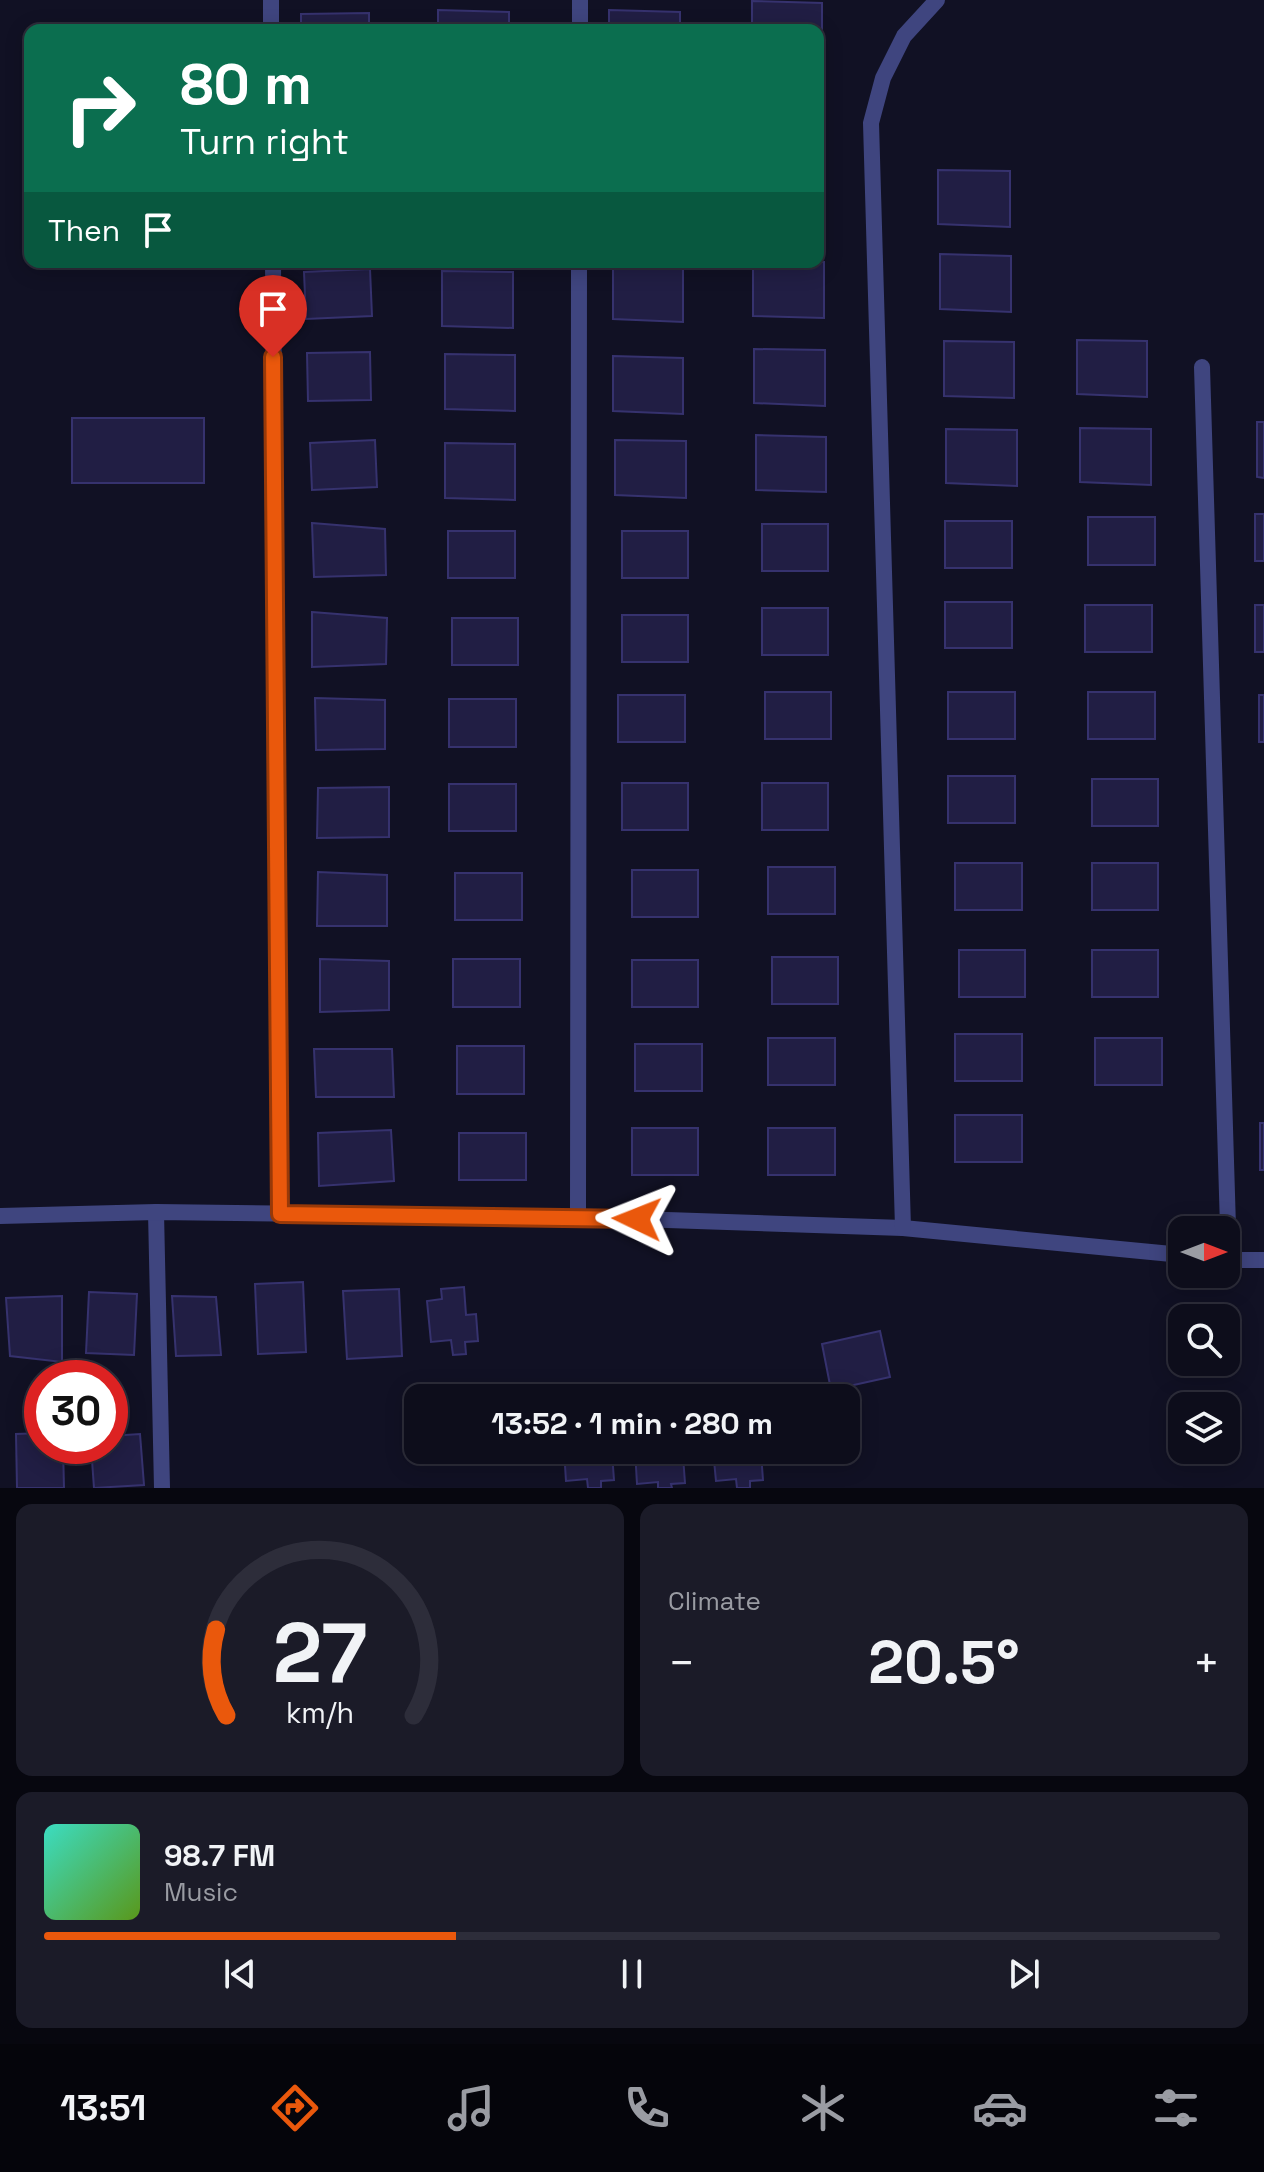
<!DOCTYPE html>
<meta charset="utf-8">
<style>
body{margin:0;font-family:"Space Grotesk",sans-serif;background:#1b1b28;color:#f1f3f6;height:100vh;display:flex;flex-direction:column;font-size:30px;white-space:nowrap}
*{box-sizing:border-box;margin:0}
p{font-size:26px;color:#9a9ca3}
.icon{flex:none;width:44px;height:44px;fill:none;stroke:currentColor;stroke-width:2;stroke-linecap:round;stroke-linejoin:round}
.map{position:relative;height:1488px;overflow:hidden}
.drawer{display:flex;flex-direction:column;gap:16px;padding:16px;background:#07070f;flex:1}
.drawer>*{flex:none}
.hud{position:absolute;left:24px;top:24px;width:800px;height:244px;border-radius:16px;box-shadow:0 4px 20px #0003,0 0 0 2px #2d2d3a;background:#0b6e4f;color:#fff;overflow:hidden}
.needle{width:52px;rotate:90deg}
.buttons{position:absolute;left:1168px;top:1216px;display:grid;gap:16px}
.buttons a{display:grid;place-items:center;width:72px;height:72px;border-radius:16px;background:#0d0d1b;box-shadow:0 4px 20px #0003,0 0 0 2px #2d2d3a;font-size:40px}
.speed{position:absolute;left:24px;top:1360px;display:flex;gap:16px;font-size:40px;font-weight:700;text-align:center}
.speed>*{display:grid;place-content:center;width:104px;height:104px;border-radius:50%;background:#0d0d1b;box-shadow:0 4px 20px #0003,0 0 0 2px #2d2d3a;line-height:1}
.speed .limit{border:12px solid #d22;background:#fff;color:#111}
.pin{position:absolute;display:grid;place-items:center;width:68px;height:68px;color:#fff;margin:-82px -34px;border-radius:50% 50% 50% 0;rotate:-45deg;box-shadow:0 0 8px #0007}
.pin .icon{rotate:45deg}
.me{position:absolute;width:88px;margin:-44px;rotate:272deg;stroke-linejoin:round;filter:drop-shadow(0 0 6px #0008)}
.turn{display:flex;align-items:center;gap:28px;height:168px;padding:0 24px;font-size:36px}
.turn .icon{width:104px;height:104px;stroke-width:2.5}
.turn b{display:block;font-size:56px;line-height:68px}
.then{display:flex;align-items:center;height:76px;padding:0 24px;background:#0003;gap:16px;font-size:30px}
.big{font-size:60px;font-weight:700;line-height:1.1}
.drawer .widget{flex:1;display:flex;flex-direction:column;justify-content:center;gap:12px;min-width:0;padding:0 28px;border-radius:16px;background:#1b1b28}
.drawer .dial{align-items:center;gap:0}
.dial svg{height:208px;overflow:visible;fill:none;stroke:#2d2d3a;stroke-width:7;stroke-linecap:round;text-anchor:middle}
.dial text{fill:#f1f3f6;stroke:none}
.song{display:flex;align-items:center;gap:24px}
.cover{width:96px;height:96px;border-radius:12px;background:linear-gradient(135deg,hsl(170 70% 55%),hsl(90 70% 35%))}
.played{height:8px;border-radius:4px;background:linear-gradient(90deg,#ea580c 35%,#2d2d3a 35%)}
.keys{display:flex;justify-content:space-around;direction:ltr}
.heat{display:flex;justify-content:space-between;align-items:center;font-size:44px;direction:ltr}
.drawer .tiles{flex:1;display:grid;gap:16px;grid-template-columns:1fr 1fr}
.widget:last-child{grid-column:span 2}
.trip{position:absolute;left:404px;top:1384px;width:456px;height:80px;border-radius:16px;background:#0d0d1b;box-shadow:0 4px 20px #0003,0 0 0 2px #2d2d3a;font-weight:700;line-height:80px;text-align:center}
.menu{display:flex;height:128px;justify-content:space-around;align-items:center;background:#05050b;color:#9a9ca3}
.menu .icon{width:56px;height:56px}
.menu .on{color:#ea580c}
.menu b{font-size:36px;color:#f1f3f6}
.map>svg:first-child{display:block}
.building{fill:#211e44;stroke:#36326e;stroke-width:2}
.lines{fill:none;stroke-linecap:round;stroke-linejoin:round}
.minor{stroke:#3f457f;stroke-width:16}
.route-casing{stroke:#983908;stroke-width:20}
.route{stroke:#ea580c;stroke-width:14}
</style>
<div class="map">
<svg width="1264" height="1488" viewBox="0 0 1264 1488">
<rect width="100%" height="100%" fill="#111124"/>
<g class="building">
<path d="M752,1l70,2v56h-4v-29h-66z"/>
<path d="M438,10l71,2v18h-71z"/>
<path d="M609,10l71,2v18h-71z"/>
<path d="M369,13v17h-68v-16z"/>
<rect x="818" y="90" width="3" height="56"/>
<path d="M938,170l72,1v56l-72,-3z"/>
<rect x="818" y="177" width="3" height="56"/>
<path d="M940,254l71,2v56l-71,-3z"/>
<path d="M753,262h71v56l-71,-2z"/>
<path d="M613,265l70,1v56l-70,-3z"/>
<path d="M370,269l2,47 -66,3 -2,-47z"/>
<path d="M442,271l71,1v56l-71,-2z"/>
<path d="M1077,340l70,1v56l-70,-3z"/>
<path d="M944,341l70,1v56l-70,-2z"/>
<path d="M754,349l71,1v56l-71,-3z"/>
<path d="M370,352l1,48 -63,1 -1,-48z"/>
<path d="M445,354l70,1v56l-70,-2z"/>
<path d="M613,356l70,2v56l-70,-3z"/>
<rect x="72" y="418" width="132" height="65"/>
<path d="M1257,422h7v56l-7,-1z"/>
<path d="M1080,428l71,1v56l-71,-3z"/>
<path d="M946,429l71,1v56l-71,-3z"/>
<path d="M756,435l70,2v55l-70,-2z"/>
<path d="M375,440l2,47 -65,3 -2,-47z"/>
<path d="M615,440l71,1v57l-71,-3z"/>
<path d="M445,443l70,1v56l-70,-2z"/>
<rect x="1255" y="514" width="9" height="47"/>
<rect x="1088" y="517" width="67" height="48"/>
<rect x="945" y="521" width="67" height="47"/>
<path d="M312,523l73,6 1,46 -72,2z"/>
<rect x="762" y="524" width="66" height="47"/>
<rect x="448" y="531" width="67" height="47"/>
<rect x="622" y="531" width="66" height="47"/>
<rect x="945" y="602" width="67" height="46"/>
<rect x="1085" y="605" width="67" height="47"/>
<rect x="1255" y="605" width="9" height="47"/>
<rect x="762" y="608" width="66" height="47"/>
<path d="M312,612l75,6 -1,46 -74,3z"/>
<rect x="622" y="615" width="66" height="47"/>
<rect x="452" y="618" width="66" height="47"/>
<rect x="765" y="692" width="66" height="47"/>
<rect x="948" y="692" width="67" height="47"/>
<rect x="1088" y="692" width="67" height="47"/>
<rect x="618" y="695" width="67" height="47"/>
<rect x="1259" y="695" width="5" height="47"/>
<path d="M315,698l70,2v49l-69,1z"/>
<rect x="449" y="699" width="67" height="48"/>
<rect x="948" y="776" width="67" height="47"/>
<rect x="1092" y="779" width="66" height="47"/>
<rect x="622" y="783" width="66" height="47"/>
<rect x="762" y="783" width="66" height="47"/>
<rect x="449" y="784" width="67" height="47"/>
<path d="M389,787v50l-72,1 1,-50z"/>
<rect x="955" y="863" width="67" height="47"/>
<rect x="1092" y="863" width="66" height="47"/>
<rect x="768" y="867" width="67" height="47"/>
<rect x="632" y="870" width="66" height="47"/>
<path d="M318,872l69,3v51h-70z"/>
<rect x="455" y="873" width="67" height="47"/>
<rect x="959" y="950" width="66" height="47"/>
<rect x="1092" y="950" width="66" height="47"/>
<rect x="772" y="957" width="66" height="47"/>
<path d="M320,959l69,2v49l-69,2z"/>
<rect x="453" y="959" width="67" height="48"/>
<rect x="632" y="960" width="66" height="47"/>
<rect x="955" y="1034" width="67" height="47"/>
<rect x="768" y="1038" width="67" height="47"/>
<rect x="1095" y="1038" width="67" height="47"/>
<rect x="635" y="1044" width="67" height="47"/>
<rect x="457" y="1046" width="67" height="48"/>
<path d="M314,1049h78l2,48h-78z"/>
<rect x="955" y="1115" width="67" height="47"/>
<rect x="1260" y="1123" width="4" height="47"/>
<rect x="632" y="1128" width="66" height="47"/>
<rect x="768" y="1128" width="67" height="47"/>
<path d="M391,1130l3,51 -75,5 -1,-53z"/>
<rect x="459" y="1133" width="67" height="47"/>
<path d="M303,1282l3,70 -48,2 -3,-70z"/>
<path d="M464,1287l2,28 10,-1 2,27 -13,1 1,12 -13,1 -2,-15 -20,2 -4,-41 15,-2 -1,-10z"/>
<path d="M399,1289l3,67 -55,3 -4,-68z"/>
<path d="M89,1292l48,2 -3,61 -48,-2z"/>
<path d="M62,1296v66l-52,-6 -4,-58z"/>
<path d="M172,1296l44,1 5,58 -45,1z"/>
<path d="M880,1331l10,46 -59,13 -9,-46z"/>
<path d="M42,1433v13h21l1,42h-47l-1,-54z"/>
<path d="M140,1434l4,51 -50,3 -3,-42h19v-10z"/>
<path d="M564,1450h38v4l10,-1 2,27 -13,1v7h-13l-1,-9 -21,2z"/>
<path d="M635,1450h38v7l10,-1 2,27 -14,1 1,4h-14v-6l-21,2z"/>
<path d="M713,1450h38l1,4 9,-1 2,27 -13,1v7h-13l-1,-9 -20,2z"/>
</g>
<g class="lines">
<g class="minor">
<path d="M271,0v30"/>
<path d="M580,30v-30"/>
<path d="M273,262l7,952"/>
<path d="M1202,367l27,893"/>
<path d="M156,1212l6,276"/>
<path d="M0,1216l156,-4 422,5 325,11 279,27"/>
<path d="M578,1217l1,-955"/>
<path d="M903,1228l-32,-1105 12,-45 21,-42 33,-36"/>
<path d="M1226,1260h38"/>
</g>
</g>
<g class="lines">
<g class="route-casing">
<path id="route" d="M273,357l7,857 357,5"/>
</g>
<use href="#route" class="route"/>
</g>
</svg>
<div class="buttons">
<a><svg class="needle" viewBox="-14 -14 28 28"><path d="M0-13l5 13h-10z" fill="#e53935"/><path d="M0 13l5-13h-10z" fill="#9a9ca3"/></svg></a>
<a><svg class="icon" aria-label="search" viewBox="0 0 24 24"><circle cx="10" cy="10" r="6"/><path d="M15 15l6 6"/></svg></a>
<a><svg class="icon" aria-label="layers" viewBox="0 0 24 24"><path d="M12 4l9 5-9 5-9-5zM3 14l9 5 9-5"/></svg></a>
</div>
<div class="speed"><div class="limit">30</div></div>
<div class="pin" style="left:273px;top:357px;background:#d93025"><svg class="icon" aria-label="arrive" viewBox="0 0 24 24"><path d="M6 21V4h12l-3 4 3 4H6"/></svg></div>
<svg class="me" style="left:637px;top:1219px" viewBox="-20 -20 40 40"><path d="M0-17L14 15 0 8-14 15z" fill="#ea580c" stroke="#fff" stroke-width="4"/></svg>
<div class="trip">13:52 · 1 min · 280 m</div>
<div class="hud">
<div class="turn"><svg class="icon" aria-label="right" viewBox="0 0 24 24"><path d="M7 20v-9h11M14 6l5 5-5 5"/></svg><div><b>80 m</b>Turn right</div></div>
<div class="then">Then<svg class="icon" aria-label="arrive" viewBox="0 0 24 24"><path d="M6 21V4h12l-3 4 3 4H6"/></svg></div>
</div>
</div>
<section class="drawer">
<div class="tiles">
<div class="widget dial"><svg viewBox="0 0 100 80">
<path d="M14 69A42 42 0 1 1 86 69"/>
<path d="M14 69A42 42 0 0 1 10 36" stroke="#ea580c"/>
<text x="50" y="56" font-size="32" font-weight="700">27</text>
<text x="50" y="72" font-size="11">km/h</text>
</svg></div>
<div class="widget"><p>Climate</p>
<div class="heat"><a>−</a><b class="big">20.5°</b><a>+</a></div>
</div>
<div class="widget">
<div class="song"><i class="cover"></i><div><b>98.7 FM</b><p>Music</p></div></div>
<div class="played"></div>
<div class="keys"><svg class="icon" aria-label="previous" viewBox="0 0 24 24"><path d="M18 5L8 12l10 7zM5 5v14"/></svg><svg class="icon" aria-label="pause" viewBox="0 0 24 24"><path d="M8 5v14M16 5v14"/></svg><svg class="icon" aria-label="next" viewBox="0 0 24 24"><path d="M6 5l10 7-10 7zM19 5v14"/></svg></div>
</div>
</div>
</section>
<nav class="menu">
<b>13:51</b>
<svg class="icon on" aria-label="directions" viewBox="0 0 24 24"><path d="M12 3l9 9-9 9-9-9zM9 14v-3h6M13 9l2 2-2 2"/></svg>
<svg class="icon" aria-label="music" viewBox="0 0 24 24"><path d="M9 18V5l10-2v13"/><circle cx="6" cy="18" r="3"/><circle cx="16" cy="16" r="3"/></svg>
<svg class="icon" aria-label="phone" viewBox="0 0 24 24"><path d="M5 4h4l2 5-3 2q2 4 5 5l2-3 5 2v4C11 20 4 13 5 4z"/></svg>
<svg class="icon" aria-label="climate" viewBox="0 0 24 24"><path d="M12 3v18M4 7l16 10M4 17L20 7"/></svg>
<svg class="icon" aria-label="car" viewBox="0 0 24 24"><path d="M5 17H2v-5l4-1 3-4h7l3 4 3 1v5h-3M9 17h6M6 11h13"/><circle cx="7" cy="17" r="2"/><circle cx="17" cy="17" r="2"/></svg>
<svg class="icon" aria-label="filters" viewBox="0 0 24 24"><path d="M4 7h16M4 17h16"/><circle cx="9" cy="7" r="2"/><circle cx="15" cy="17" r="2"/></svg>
</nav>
